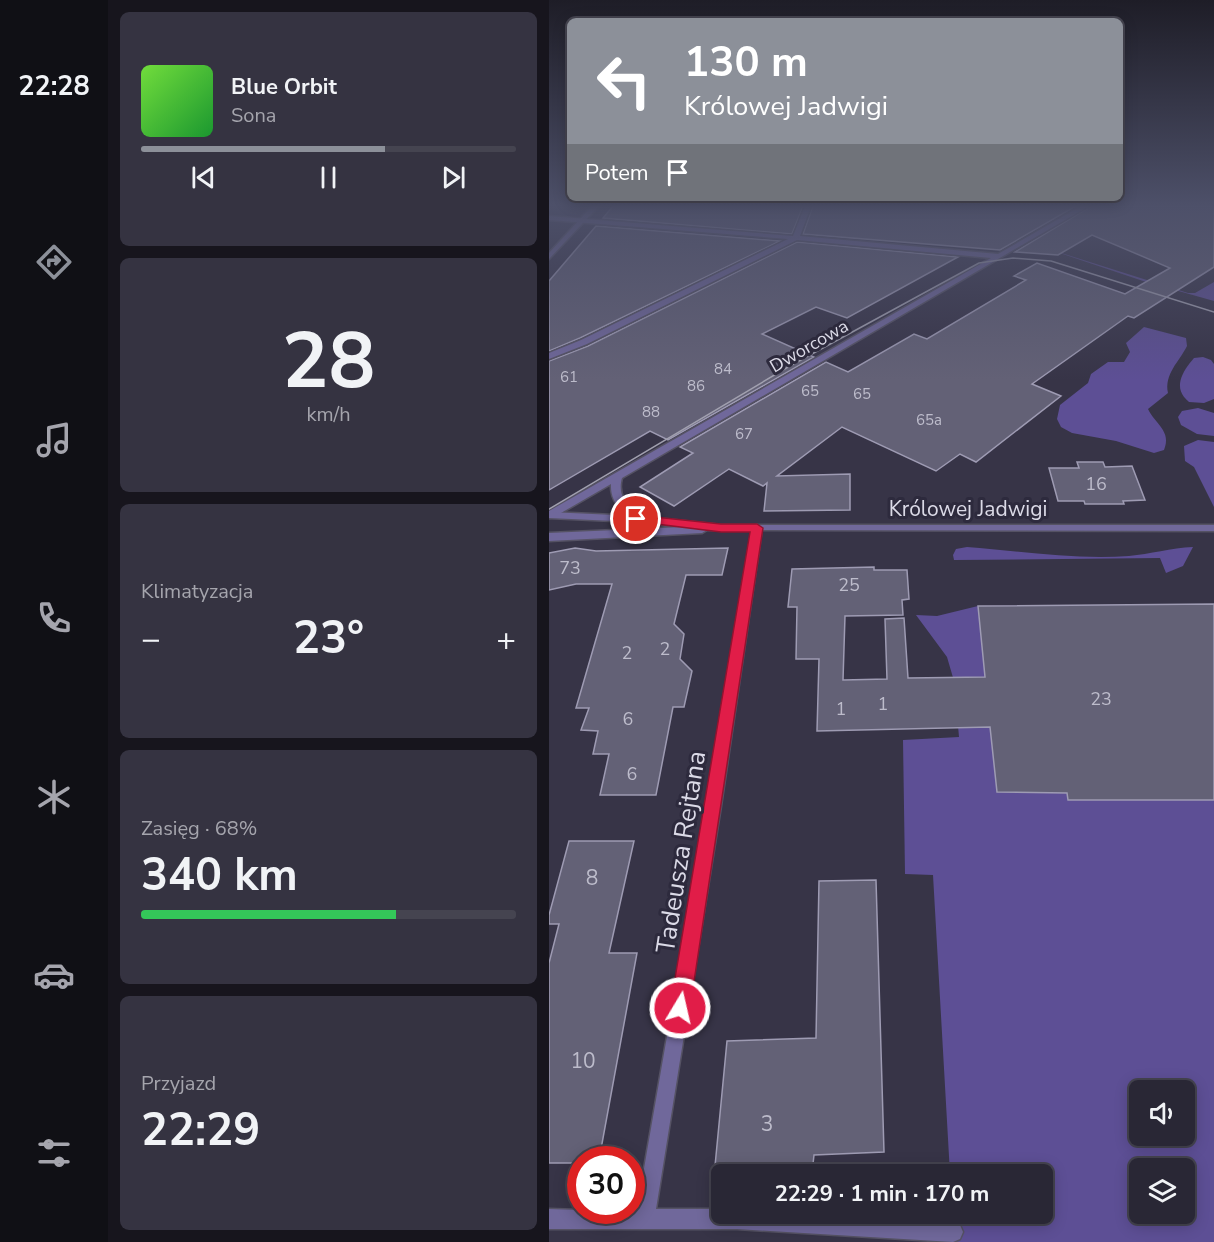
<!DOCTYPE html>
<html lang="pl">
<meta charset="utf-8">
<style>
body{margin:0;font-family:"Nunito Sans",sans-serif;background:#353341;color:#f1f3f6;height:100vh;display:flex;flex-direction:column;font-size:22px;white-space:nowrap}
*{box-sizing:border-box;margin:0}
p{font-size:20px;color:#a5a5ad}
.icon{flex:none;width:33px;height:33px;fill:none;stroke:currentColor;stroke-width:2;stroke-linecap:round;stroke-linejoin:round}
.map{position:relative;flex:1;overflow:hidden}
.side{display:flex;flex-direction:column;gap:12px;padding:12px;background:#17151d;width:441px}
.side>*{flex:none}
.hud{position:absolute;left:18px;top:18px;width:556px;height:183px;border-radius:9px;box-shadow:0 3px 15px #0003,0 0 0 2px #454450;background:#8c9099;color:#fff;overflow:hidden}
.fabs{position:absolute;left:580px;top:1080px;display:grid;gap:12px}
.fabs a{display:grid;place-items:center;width:66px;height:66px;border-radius:9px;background:#292735;box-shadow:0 3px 15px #0003,0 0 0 2px #454450;font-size:30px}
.speed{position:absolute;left:18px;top:1146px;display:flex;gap:12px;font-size:30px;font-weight:700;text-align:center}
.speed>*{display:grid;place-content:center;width:78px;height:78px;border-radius:50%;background:#292735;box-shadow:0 3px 15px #0003,0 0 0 2px #454450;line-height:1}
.speed .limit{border:9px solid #d22;background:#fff;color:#111}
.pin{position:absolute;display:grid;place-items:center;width:51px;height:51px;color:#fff;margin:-26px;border:3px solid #fff;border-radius:50%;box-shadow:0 2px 6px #0007}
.me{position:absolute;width:66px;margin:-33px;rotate:9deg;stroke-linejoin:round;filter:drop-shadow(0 0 4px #0008)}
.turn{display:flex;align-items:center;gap:21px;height:126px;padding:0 18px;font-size:27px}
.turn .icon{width:78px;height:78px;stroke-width:2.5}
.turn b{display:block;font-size:42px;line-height:51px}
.then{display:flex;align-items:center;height:57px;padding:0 18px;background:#0003;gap:12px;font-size:22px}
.big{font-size:45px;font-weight:700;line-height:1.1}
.side .widget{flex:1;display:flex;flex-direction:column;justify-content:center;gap:9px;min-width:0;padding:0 21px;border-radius:9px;background:#353341}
.side .dial{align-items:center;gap:0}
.dial b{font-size:78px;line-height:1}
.song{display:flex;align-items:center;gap:18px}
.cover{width:72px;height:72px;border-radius:9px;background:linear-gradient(135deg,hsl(100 70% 55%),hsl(130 70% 35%))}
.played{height:6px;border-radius:3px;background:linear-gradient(90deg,#8c9099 65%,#454450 65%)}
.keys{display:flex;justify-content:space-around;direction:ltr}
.heat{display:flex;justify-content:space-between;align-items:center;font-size:33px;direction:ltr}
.charge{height:9px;border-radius:4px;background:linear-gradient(90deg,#34c759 68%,#454450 0)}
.trip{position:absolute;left:162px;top:1164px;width:342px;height:60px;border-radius:9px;background:#292735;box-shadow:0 3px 15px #0003,0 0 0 2px #454450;font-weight:700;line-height:60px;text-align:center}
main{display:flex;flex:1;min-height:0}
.tab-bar{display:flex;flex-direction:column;width:108px;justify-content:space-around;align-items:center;background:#101015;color:#a5a5ad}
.tab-bar .icon{width:42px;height:42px}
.tab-bar .selected{color:#8c9099}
.tab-bar b{font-size:27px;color:#f1f3f6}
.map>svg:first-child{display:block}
.green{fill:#5d4f95;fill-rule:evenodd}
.building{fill:#636176;stroke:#9e9bb3;stroke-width:1.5}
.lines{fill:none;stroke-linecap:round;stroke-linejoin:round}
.minor-casing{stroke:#555264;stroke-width:3}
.tertiary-casing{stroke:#555264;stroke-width:3}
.minor{fill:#70689b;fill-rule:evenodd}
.tertiary{fill:#70689b;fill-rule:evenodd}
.tram{stroke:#a1a0af;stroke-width:1.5}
.route{fill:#e11d48;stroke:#92132f;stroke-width:1.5}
.labels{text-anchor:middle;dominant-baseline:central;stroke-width:6;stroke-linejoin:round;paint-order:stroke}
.far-number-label{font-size:15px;fill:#bdbccb}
.far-street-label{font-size:18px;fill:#dbdae7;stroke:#2d2a3d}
.number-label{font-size:18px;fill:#bdbccb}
.street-label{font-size:21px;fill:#dbdae7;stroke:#2d2a3d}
.near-number-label{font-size:21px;fill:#bdbccb}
.near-street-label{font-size:26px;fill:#dbdae7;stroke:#2d2a3d}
</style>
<main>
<nav class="tab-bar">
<b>22:28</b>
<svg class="icon selected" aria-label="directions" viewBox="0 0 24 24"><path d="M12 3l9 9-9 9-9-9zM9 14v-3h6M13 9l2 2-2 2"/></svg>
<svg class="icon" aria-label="music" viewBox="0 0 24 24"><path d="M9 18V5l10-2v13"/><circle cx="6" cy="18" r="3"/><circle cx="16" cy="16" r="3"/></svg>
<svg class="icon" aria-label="phone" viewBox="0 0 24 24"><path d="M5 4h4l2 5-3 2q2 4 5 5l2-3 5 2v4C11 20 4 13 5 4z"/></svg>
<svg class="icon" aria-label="climate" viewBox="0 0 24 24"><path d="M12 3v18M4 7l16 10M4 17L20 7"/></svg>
<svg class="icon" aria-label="car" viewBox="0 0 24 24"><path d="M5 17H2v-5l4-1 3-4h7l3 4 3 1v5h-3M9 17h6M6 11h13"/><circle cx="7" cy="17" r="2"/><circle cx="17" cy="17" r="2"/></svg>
<svg class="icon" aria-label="filters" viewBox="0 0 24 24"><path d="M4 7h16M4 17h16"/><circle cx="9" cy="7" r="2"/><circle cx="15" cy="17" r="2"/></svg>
</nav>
<section class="side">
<div class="widget">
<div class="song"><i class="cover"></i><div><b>Blue Orbit</b><p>Sona</p></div></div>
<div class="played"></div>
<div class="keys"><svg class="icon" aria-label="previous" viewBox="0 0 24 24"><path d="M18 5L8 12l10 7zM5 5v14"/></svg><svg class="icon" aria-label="pause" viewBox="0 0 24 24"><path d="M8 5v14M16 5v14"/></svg><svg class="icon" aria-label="next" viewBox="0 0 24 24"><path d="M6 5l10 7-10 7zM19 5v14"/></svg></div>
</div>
<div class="widget dial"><b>28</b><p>km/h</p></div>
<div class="widget"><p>Klimatyzacja</p>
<div class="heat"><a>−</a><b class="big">23°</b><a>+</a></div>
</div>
<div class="widget"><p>Zasięg · 68%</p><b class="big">340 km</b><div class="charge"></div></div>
<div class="widget"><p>Przyjazd</p><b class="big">22:29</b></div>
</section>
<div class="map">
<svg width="665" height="1242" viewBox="0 0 665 1242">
<rect width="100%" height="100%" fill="#373447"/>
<g class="green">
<path d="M487,245l152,48h7l19,-11v19l-71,-20z"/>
<path d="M595,327l42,11 1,8c-8,16 -23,28 -19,47l-20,16c7,15 24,22 16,41l-10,3 -38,-12 -44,-8 -11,-6 -4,-8 3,-14 28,-22 3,-9 17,-12h16l6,-10 -4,-9z"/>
<path d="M654,357l8,3 3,4v35l-10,4 -15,-1c-17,-14 -7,-30 5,-44z"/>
<path d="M649,408l16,5v23l-17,-2 -16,-9 -3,-8 4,-6z"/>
<path d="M649,440l16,2v65l-20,-40 -9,-6 -1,-15z"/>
<path d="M418,547c53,4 109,13 162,9 21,-2 42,-8 64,-9l-10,19 -17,7 -6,-15 -206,2 -1,-5 3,-6z"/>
<path d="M665,604v638h-259l-3,-28h91v-40h-93l-17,-299 -28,-1 -2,-134 56,-3 -5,-56 -7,-24 -31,-42 21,1 41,-10zM591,1090h45v46h-45zM591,1168h45v46h-45z"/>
</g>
<g class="building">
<path d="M64,206h190l-11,28 -189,-16z"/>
<path d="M264,206h263l-76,44 -197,-16z"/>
<path d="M542,206h123v61l-80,51 -6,-2 -96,68 29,12 -85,66 -16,-8 -24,17 -94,-44 -65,49 73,-2v36l-86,1 3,-28 -4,3 -34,-17 -55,37 -34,-19 53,-34 -13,-6 146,-85 22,10 66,-38 13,5 99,-59 -12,-4 23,-13 88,31 45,-26 -78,-33 -34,20 -43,-3z"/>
<path d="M47,226l184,15 -200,97 -31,13v-70z"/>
<path d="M248,242l161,15 -111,61 -31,-11 -54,27 52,23 -146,83 -18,-9 -101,59v-129l39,-15z"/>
<path d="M528,462h26l2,5 27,-1 13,34 -22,1 1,3h-39l-1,-3h-26l-9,-33h30z"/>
<path d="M26,548l21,3 132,-3 -6,27h-36l-12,49 10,10 -4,25 12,12 -8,36h-11l-17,88h-56l9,-41h-16l5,-23 -17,-1 8,-22h-13l36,-124h-36l-27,6v-37z"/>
<path d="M325,567v3h33l2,29 -7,1 1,15 -58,1 -2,64 44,-1 -2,-60 19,-1 4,60 77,-1 -7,-71 236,-2v196h-146l-1,-7 -70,-1 -7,-65 -173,4 2,-72h-23l1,-52h-9l4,-38z"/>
<path d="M20,841h65l-25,112h28l-38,207h-18v3h-32v-200l10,-39h-10v-9z"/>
<path d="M327,880l8,272 -70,3 -1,9 -98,2 12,-125 89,-3 3,-157z"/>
</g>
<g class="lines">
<g class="minor-casing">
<g id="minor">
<path d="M256,206h6l-11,30 198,18 83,-48h8l-467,272c-5,18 5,27 18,39l1,2 -1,2h-8c-11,-10 -22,-20 -21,-37l-57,33 -5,1v-7l442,-253 -194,-18 -210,104 -38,15v-6l32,-13 207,-101 -239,-19v-4l244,20z"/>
<path d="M208,525l5,3 -41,278 -65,403h65v5h91l141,8 7,3 3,7 -3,7 -7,3 -216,-13h-188v-20l32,1 56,-1 70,-403 45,-278z"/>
</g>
</g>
<g class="tertiary-casing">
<g id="tertiary">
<path d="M43,206h7l-50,53v-6z"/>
<path d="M0,512l87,4 85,9h493v6l-507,-1 -5,3 -153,8v-8l134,-6 -47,-5 -87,-4z"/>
</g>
</g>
<use href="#minor" class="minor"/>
<use href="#tertiary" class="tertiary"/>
<path class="tram" d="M0,509l239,-142 191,-104 34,-5 38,3 163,51"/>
</g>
<linearGradient id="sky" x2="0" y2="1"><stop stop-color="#1e1d27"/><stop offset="0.54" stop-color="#4d5069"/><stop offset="1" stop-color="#4d5069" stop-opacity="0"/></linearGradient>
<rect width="665" height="380" fill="url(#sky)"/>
<path class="route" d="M87,515l85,9h36l6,4 -73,480 -3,7 -7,3 -7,-3 -3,-7 80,-476h-29l-89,-11v-5z"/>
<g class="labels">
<g class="far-number-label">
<text x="174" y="369">84</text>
<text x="20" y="377">61</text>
<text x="147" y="386">86</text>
<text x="261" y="391">65</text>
<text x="313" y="394">65</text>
<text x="102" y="412">88</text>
<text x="380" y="420">65a</text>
<text x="195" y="434">67</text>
</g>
<g class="far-street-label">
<text transform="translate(260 346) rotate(-30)">Dworcowa</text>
</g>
<g class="number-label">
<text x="547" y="484">16</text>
<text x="21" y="568">73</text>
<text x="300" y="585">25</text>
<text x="116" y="649">2</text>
<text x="78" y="653">2</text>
<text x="552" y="699">23</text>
<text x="334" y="704">1</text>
<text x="292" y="709">1</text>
<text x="79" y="719">6</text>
<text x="83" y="774">6</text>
</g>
<g class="street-label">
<text x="419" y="509">Królowej Jadwigi</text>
</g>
<g class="near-number-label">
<text x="43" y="878">8</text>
<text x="34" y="1061">10</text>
<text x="218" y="1124">3</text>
</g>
<g class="near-street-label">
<text transform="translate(132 852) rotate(-81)">Tadeusza Rejtana</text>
</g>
</g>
</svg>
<div class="fabs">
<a><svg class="icon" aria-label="sound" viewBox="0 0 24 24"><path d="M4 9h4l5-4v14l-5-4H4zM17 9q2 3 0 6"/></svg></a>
<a><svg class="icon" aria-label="layers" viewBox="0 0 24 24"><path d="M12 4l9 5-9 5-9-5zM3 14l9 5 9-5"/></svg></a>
</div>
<div class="speed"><div class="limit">30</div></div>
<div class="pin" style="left:87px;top:519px;background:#d93025"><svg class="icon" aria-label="arrive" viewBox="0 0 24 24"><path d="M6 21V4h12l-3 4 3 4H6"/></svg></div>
<svg class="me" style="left:131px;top:1008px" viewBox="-20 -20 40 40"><circle r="17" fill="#e11d48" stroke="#fff" stroke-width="3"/><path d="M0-11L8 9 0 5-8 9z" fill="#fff"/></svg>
<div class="trip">22:29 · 1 min · 170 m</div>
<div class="hud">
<div class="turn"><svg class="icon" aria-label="left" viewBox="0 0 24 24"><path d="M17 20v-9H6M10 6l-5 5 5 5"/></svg><div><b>130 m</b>Królowej Jadwigi</div></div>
<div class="then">Potem<svg class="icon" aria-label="arrive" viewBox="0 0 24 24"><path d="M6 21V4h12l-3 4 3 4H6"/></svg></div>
</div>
</div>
</main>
